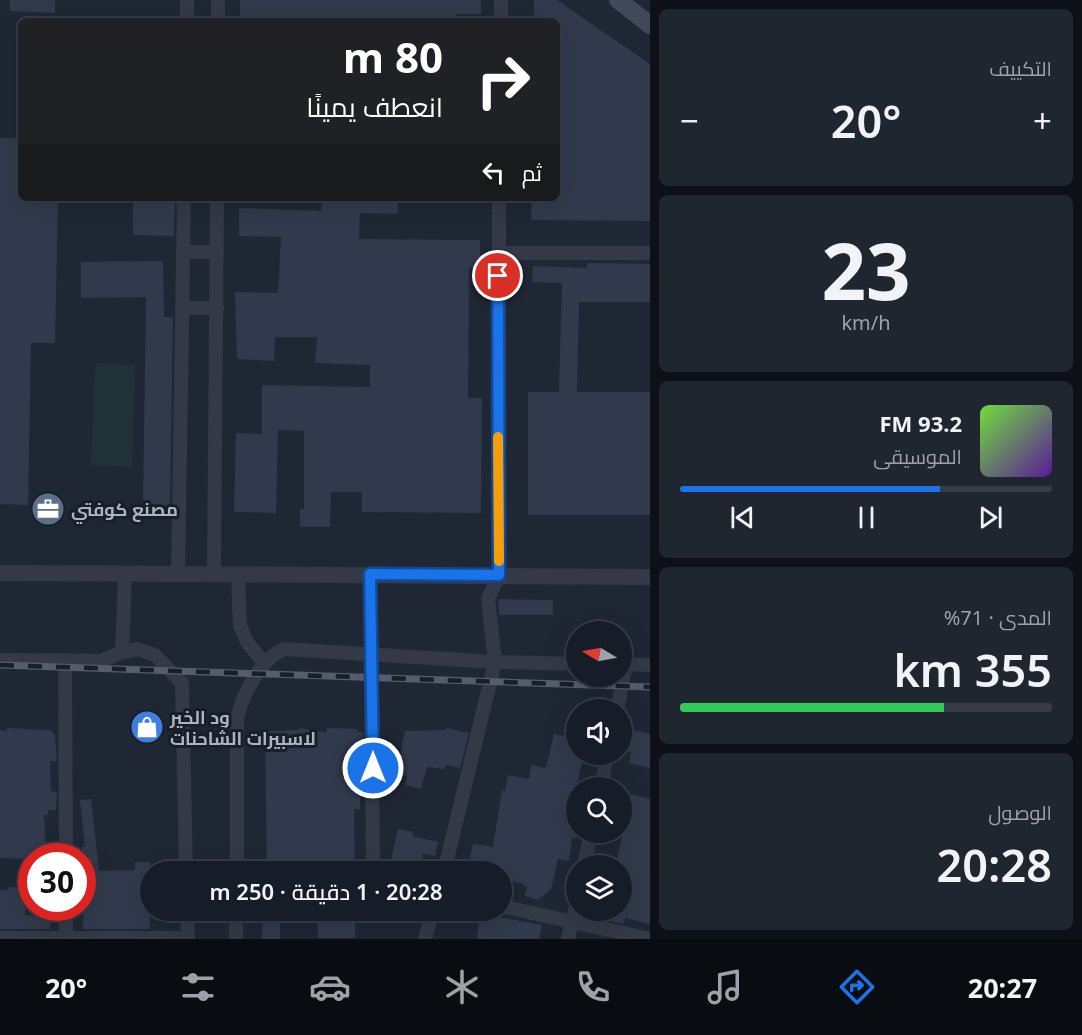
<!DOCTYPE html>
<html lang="ar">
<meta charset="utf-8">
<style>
body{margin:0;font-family:"Noto Sans",Cairo,sans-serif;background:#202630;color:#f1f3f6;direction:rtl;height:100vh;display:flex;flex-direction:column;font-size:22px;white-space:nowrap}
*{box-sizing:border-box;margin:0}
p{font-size:20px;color:#9ea2a8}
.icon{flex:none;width:33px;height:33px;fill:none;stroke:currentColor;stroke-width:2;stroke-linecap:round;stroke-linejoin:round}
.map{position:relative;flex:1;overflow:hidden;direction:ltr}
.side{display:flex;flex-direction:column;gap:9px;padding:9px;background:#0d1016;width:432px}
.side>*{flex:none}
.banner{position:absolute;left:18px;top:18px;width:542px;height:183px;border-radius:9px;box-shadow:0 6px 24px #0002,0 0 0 2px #363b45;direction:rtl;background:#202124;color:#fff;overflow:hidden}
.needle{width:39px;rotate:280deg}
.buttons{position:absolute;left:566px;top:621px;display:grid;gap:12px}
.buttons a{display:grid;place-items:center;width:66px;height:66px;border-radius:50%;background:#171d28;box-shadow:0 6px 24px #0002,0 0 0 2px #363b45;font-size:30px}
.speed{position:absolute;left:18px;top:843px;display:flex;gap:12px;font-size:30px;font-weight:700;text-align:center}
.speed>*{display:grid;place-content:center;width:78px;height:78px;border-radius:50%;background:#171d28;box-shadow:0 6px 24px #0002,0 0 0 2px #363b45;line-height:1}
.speed .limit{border:9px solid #d22;background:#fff;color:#111}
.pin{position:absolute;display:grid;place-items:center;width:51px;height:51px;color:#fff;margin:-26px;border:3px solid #fff;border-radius:50%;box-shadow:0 2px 6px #0007}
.me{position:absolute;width:66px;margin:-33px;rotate:0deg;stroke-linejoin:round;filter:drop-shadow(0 0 4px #0008)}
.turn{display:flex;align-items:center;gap:21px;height:126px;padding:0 18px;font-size:27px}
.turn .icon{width:78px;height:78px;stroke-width:2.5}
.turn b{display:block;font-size:42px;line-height:51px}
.then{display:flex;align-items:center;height:57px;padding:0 18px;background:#0003;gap:12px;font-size:22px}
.big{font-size:45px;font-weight:600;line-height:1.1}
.side .tile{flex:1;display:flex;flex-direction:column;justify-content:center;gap:9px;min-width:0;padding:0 21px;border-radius:9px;background:#202630}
.side .dial{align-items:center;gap:0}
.dial b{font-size:78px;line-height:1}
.song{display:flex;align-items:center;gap:18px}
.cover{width:72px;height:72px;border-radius:9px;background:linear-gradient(135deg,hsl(100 70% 55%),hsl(270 70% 35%))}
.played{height:6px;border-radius:3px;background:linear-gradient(90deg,#1a73e8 70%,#363b45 70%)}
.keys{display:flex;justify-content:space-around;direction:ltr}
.heat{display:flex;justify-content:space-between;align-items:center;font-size:33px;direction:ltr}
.charge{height:9px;border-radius:4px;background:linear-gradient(90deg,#34c759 71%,#363b45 0)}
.trip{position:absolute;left:140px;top:861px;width:372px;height:60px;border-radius:30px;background:#171d28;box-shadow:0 6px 24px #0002,0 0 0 2px #363b45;font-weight:600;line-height:60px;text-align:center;direction:rtl}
.dock{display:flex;height:96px;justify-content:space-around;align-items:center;background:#090c10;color:#9ea2a8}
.dock .icon{width:42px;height:42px}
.dock .active{color:#1a73e8}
.dock b{font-size:27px;color:#f1f3f6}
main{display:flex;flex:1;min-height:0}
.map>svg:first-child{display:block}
.green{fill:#213236}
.building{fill:#313a4c}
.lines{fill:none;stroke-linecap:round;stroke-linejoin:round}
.minor{stroke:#333946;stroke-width:14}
.tertiary{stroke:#333946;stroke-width:16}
.secondary{stroke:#414858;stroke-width:18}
.rail-casing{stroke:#555c6d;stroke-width:7}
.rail{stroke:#181e2a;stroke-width:4.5;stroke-dasharray:14;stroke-linecap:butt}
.route-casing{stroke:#114b97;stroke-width:15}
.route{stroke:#1a73e8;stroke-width:10}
.slow{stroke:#f59e0b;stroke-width:10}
.labels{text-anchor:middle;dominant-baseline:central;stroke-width:6;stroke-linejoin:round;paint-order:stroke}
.poi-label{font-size:18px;font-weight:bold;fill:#acb3c3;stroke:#181e2a;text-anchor:start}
</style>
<main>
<section class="side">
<div class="tile"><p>التكييف</p>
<div class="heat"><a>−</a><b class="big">20°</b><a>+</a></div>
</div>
<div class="tile dial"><b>23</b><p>km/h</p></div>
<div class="tile">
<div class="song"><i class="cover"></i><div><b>93.2 FM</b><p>الموسيقى</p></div></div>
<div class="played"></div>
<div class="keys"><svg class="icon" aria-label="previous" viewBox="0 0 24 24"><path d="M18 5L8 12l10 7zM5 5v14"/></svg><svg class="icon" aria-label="pause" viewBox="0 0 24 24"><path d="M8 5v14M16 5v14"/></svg><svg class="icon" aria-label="next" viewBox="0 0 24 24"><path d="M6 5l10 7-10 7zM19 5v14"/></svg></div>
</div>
<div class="tile"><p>المدى · 71%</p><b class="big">355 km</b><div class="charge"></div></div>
<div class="tile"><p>الوصول</p><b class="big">20:28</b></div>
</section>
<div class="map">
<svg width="650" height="939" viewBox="0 0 650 939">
<rect width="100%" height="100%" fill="#1f2735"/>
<path class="green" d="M95,363l40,2 -3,102 -41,-2z"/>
<g class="building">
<path d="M10,0h45v13l-45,-2z"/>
<path d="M240,0h241v14h-25v5l-96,-3v5h-120z"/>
<path d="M534,0h23l93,64v157l-119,-1 1,-22h24v-177h-22z"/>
<path d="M0,138h21v60h37l-3,145h-24l-3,162 -28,-1z"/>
<path d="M133,198h42l-1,38 -41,-1z"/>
<path d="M322,198h76v16l-38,-1 -1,26 121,1v28h-11l-1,130h14l-1,115 -119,-1v-20h-31l-1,35h-30v-18h4v-78l-26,-1 -2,83 -42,-1 2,-79 26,1v-49l108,2v-22l-55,-2 2,-26h-42l-1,24 -37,-2 -2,-67 43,1 3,-56 -42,-1v-28l82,3z"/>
<path d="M163,261l1,56h9l-3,190 -27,-1 3,-209 -65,1v-36z"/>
<path d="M587,263l63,1v38h-71l-2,90h73v123h-122v-123h31l3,-109 -30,-1 1,-16 54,2z"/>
<path d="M498,599l55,1v15h-54z"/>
<path d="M7,728l43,2 5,5 2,26h-7l1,30 6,1 -1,18h-8v5h-4l2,41h-14v3l-32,-1v-128l7,1z"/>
<path d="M299,728l28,5v-5l31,1v3h5v49h-3v28h-6l1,63h-88l-2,-141 33,-1z"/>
<path d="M446,728l23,5 -9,35 -13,-3 -3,4 -17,-2 -6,22 -16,-4 2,-9 -11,-2 9,-43 40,-1z"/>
<path d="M630,729l20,5v34l-21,-5 2,-11 -4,-1 1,-3 -3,-1z"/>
<path d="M554,734l22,4v16h8l-8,34v51l-4,-1 -3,23 -11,-2 -7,30 -13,11 -13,-4 2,-10h-3v-2l-23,-5v-7h-34l6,-28 20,3 9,-57 3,1 3,-16 21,4 2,-14 15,3z"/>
<path d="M630,794l20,5v125l-25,-6 -1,6 -41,-9 1,-5h37v-44h-5z"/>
<path d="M91,799l8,72 36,-1v-8h15v67h-67l1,-45h-2v-38l3,1 -5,-47z"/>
<path d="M398,829l15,3 -1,4 26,6 -3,14 -12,-2 -3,18 -27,-4 1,-3 -4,-1z"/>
<path d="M8,887l18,1 -1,27 26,1 -1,13h-50v-39h7z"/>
<path d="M318,910h40v13h-3v15h-37z"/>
<path d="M263,912h13v11h4v16h-18z"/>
<path d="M480,912l13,3v1l49,9 -3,14h-62z"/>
</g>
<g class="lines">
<g class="minor">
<path d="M187,21v-21"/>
<path d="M218,21v-21"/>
<path d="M501,21v-21"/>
<path d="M183,252h34"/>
<path d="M498,253h152"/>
<path d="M182,308h35"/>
<path d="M178,574l6,-376"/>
<path d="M214,574l3,-376"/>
<path d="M238,574l2,52 7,16 17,21"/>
<path d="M370,574l3,286 3,12"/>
<path d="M122,652l3,-78"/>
<path d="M0,660l101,1 21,-9 16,-3 17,6 27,28 4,189"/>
<path d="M65,661l1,195"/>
<path d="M621,664l29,1"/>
<path d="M617,710l9,-46"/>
<path d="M601,788l6,-34"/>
<path d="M584,866l7,-34"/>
<path d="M237,872v-154c7,-25 22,-58 47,-69l211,13 81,2"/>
<path d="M444,872l51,-210 -7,-63 11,-24v-377"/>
<path d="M501,906l149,33"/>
<path d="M66,908v31"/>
<path d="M187,910l1,29"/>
<path d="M0,938h188"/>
<path d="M236,939v-29"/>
<path d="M425,939l8,-29"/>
<path d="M568,939l8,-33"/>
</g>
<path class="tertiary" d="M0,573l650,4"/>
<path class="secondary" d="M618,0l32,25"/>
<g class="rail-casing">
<path id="rail" d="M0,665l650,22"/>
</g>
<use href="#rail" class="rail"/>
</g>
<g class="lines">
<g class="route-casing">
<path id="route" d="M373,768l-3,-194 129,1 -1,-299"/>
</g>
<use href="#route" class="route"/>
<path class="slow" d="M498,437l1,124"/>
</g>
<defs>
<g id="office-disc" transform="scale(1.725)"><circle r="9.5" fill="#5c6f8a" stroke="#181e2a"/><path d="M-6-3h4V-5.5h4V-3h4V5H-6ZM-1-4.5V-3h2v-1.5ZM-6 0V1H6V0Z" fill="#fff"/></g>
<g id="shop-disc" transform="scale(1.725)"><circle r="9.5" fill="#3f7fe0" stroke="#181e2a"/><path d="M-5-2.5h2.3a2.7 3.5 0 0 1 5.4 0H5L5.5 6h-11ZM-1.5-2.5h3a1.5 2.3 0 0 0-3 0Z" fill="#fff"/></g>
</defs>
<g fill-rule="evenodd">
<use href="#office-disc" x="48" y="509"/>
<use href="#shop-disc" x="147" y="727"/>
</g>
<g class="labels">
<g class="poi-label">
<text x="71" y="509">مصنع كوفتي</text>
<text x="170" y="717">ود الخير<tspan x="170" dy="21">لاسبيرات الشاحنات</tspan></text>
</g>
</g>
</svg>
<div class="buttons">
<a><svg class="needle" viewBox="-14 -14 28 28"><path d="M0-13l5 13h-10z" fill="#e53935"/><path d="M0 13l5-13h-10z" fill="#9ea2a8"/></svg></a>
<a><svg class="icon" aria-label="sound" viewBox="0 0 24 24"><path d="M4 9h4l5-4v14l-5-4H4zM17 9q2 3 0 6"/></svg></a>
<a><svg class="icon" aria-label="search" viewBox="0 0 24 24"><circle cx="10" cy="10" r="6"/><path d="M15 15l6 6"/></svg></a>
<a><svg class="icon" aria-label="layers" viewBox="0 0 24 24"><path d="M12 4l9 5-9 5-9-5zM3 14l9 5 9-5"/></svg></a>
</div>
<div class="speed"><div class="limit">30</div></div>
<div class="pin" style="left:498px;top:276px;background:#d93025"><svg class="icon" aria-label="arrive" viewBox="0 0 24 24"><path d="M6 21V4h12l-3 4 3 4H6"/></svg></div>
<svg class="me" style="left:373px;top:768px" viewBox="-20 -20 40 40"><circle r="17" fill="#1a73e8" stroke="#fff" stroke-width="3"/><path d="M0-11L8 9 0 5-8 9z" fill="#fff"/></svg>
<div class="trip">20:28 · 1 دقيقة · 250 m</div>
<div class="banner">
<div class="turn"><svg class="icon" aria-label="right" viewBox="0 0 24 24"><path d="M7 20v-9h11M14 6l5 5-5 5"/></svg><div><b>80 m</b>انعطف يمينًا</div></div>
<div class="then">ثم<svg class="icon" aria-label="left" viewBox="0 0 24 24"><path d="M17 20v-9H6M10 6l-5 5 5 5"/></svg></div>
</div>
</div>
</main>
<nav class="dock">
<b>20:27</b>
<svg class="icon active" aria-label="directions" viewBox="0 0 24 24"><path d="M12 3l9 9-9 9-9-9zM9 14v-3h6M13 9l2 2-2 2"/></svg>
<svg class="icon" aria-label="music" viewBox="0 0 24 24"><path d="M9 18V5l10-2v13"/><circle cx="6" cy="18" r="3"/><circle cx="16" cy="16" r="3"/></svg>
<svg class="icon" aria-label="phone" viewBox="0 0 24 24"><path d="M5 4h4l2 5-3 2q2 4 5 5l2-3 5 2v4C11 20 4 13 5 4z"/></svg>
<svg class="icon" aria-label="climate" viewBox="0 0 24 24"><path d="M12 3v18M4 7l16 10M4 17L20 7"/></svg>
<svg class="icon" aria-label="car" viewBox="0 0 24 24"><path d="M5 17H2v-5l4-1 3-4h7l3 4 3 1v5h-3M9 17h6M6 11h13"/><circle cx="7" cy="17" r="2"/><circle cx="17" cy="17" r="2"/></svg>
<svg class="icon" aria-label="filters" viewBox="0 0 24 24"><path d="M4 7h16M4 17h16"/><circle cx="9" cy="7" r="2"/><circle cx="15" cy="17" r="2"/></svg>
<b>20°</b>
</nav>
